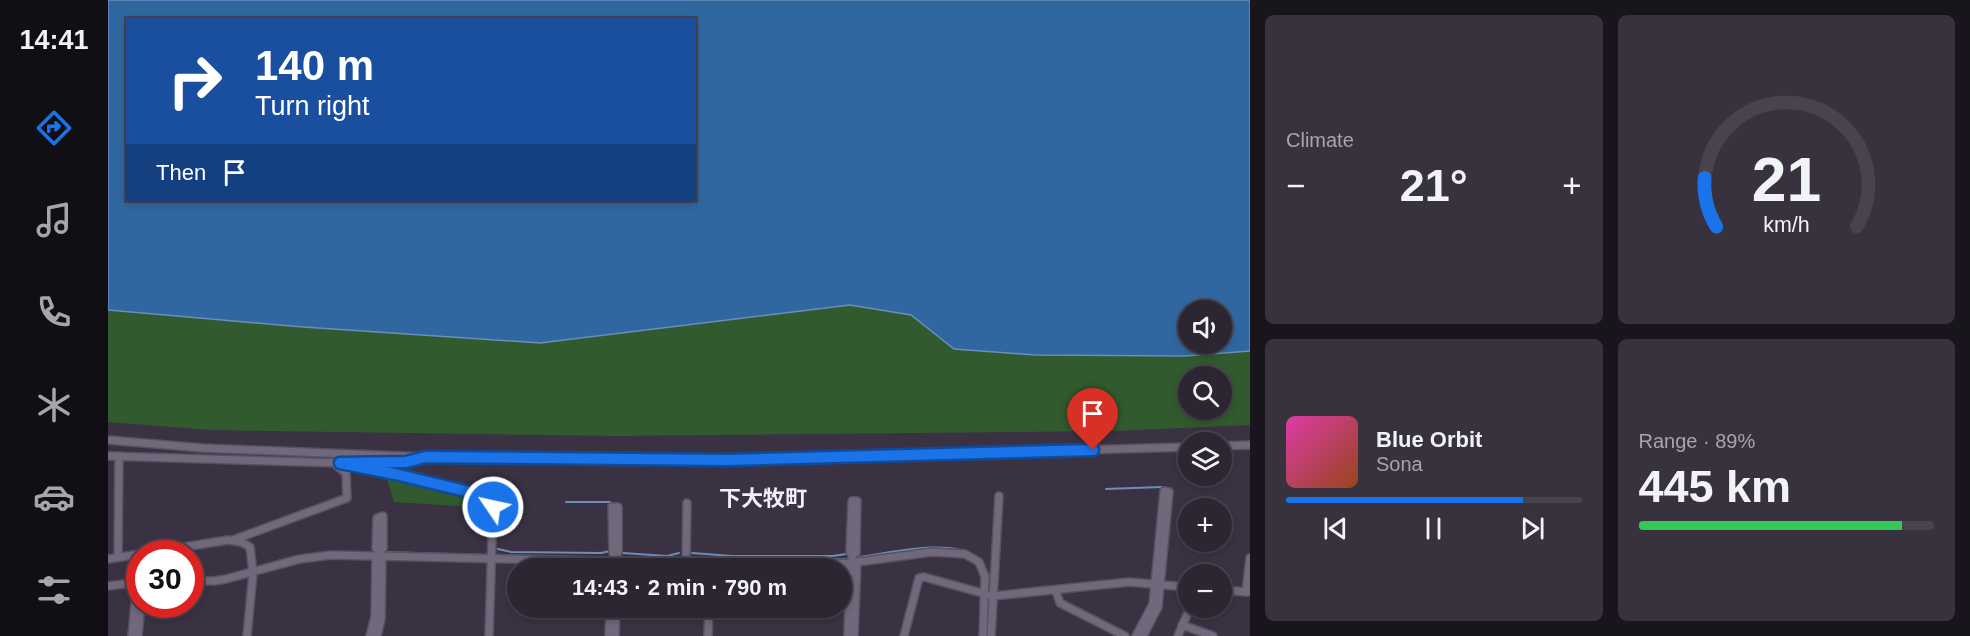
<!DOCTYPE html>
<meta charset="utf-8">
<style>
body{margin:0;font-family:Arial,"Noto Sans JP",sans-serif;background:#38323e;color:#f1f3f6;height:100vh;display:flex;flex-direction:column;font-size:22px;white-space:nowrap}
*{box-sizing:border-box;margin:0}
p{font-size:20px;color:#a6a5ac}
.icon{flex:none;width:33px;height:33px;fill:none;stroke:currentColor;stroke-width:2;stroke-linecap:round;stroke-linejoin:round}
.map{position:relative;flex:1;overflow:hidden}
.side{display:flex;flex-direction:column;gap:15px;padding:15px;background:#18151c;width:720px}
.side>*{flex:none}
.banner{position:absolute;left:18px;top:18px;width:570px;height:183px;border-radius:0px;box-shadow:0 3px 9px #0003,0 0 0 2px #48434d;background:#1a4fa0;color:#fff;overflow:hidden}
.buttons{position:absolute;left:1070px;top:300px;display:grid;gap:12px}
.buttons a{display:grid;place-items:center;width:54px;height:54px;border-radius:50%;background:#2c2632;box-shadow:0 3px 9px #0003,0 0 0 2px #48434d;font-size:30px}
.speed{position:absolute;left:18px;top:540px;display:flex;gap:12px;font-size:30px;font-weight:700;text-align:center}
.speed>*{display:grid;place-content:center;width:78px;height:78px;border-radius:50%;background:#2c2632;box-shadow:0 3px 9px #0003,0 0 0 2px #48434d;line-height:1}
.speed .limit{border:9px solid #d22;background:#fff;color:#111}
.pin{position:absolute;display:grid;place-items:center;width:51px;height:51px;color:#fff;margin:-62px -26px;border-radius:50% 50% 50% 0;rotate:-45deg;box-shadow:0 0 6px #0007}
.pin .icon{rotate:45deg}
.me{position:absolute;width:66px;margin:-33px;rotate:304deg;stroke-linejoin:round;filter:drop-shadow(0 0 4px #0008)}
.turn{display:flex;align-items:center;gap:21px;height:126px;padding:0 30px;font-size:27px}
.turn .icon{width:78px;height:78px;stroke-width:2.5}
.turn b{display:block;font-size:42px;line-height:51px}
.then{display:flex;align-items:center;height:57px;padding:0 30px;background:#0003;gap:12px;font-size:22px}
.big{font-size:45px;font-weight:700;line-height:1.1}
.side .card{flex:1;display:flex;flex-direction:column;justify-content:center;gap:9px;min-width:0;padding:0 21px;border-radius:9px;background:#38323e}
.side .dial{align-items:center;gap:0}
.dial svg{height:156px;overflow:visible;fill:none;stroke:#48434d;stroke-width:7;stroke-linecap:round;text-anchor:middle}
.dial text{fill:#f1f3f6;stroke:none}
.song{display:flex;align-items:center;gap:18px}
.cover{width:72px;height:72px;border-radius:9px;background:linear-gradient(135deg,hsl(320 70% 55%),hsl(20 70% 35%))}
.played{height:6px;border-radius:3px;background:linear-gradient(90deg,#1a73e8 80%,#48434d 80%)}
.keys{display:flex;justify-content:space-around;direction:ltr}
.heat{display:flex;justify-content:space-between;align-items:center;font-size:33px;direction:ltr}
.charge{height:9px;border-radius:4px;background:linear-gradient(90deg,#34c759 89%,#48434d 0)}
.side .tiles{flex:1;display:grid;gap:15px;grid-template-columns:repeat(2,1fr)}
.trip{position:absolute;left:399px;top:558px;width:345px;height:60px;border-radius:30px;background:#2c2632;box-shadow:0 3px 9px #0003,0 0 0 2px #48434d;font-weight:700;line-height:60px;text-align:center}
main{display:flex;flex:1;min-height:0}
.tabs{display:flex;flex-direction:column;width:108px;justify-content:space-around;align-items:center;background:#120f14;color:#a6a5ac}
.tabs .icon{width:42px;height:42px}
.tabs .on{color:#1a73e8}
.tabs b{font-size:27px;color:#f1f3f6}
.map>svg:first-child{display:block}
.green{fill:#315a2e;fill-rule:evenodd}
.water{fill:#3067a0;stroke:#6a8fba;stroke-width:1.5;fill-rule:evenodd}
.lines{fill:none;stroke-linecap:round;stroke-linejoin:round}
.stream{stroke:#6a8fba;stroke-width:2}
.street-casing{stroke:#575160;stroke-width:10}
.street{stroke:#71687b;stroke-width:7}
.route-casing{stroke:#114b97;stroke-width:15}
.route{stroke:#1a73e8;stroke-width:10}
.labels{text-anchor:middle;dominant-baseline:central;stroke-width:6;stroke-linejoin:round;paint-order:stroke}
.quarter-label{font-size:22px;font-weight:bold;fill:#f2edf8;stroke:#3a3243}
</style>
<main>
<nav class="tabs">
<b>14:41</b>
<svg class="icon on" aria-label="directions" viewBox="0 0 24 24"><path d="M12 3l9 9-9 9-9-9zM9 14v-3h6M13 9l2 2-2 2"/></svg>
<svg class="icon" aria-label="music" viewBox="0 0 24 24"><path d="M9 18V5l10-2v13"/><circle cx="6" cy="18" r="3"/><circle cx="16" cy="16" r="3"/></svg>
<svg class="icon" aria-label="phone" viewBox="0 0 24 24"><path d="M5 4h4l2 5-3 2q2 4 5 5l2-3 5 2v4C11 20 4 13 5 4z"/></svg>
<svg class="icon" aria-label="climate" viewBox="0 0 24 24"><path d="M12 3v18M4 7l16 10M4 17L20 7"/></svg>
<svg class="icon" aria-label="car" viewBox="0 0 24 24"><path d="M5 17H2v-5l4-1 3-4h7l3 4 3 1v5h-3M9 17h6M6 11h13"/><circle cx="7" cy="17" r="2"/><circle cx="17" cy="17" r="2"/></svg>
<svg class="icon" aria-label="filters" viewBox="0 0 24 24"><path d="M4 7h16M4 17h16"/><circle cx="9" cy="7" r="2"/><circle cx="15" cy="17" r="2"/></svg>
</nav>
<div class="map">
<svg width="1142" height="636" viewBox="0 0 1142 636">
<rect width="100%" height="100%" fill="#3a3243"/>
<g class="green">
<path d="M742,305l61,10 44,34 80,6 150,1 65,-5v74l-136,6 -497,5 -407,-6 -102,-8v-112l195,17 237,16zM1080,376h33v34h-33z"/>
<path d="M278,475l96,22 5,3 2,8 -95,-6z"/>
</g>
<path class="water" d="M0,0h1142v351l-65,5 -150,-1 -81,-6 -43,-34 -61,-10 -310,38 -237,-16 -195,-17zM20,20h566v180h-566zM1080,310h33v34h-33z"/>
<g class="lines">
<g class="stream">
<path d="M998,489l55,-2"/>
<path d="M458,502h44"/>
<path d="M390,549l13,3 90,1 9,-2"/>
<path d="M248,552h22"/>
<path d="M273,552l107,3"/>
<path d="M515,553l44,3 12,-3"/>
<path d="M584,553l40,3h101l13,-2"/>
<path d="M195,555l21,-2"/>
<path d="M386,555l119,3"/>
<path d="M509,558l67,1"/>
<path d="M746,558c33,-4 94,-21 122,-1"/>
<path d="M580,559h162"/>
<path d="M163,563l26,-7"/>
<path d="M874,563l7,12v16"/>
<path d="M98,578l12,-1"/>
<path d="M879,636l2,-39"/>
</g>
<g class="street-casing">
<g id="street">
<path d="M0,440l94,8 223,9 303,3 460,-13"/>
<path d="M1113,446l29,-1"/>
<path d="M0,456l232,7 55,11 91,22 5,4 2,7 -4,129"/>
<path d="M246,464l52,-2 12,-3"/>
<path d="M579,503l-1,60 24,1v3"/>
<path d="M125,540l114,-42 -1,-25 -10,-8"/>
<path d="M32,554l88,-14 13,2 9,5 3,26 -6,63"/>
<path d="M271,556v-8h4v-32l-6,2 -1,30h3"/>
<path d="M10,557l1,-101"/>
<path d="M0,559l32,-5"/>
<path d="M506,562l1,-8 3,-1v-46h-6l1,46 2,1"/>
<path d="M744,562v-8l4,-1 1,-52h-5l-2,51 2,2"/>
<path d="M602,564l140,-1 82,-11 33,2 14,8 6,15 -2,59"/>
<path d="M82,580l24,1 12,-2 74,-20 31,-4 355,8"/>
<path d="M0,586l32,-4"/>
<path d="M1113,590l27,2"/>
<path d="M948,591l4,12 65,33"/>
<path d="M1138,592l4,-34"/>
<path d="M1074,625l31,11"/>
<path d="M24,636l5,-54"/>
<path d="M30,636l3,-32"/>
<path d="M262,636l5,-19 1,-61"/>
<path d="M269,636l4,-17 1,-63"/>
<path d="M501,636l1,-28"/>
<path d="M507,636l1,-28"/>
<path d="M600,636l1,-28"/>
<path d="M740,636l2,-73"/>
<path d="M746,636l3,-74"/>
<path d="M796,636l15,-58 5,-1 69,19 136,-14 59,5"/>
<path d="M883,636l8,-140"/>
<path d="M1028,636l17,-32 11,-113 5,1 -11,115 -15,29"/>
<path d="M1070,636l12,-28"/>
</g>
</g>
<use href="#street" class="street"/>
</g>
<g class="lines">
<g class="route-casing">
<path id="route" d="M385,507l-2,-7 -5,-4 -91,-22 -55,-11 66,-1 19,-5 303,3 365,-10"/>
</g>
<use href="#route" class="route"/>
</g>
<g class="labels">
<g class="quarter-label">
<text x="655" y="498">下大牧町</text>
</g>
</g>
</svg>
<div class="buttons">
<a><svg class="icon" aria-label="sound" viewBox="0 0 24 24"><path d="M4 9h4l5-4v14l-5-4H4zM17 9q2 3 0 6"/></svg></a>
<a><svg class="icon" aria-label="search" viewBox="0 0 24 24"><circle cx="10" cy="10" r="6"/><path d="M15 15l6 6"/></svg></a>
<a><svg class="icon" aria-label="layers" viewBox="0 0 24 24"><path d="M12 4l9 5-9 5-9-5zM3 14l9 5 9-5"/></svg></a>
<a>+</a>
<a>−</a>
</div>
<div class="speed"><div class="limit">30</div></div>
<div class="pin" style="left:985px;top:450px;background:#d93025"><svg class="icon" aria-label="arrive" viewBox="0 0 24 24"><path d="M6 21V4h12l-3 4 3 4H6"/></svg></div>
<svg class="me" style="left:385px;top:507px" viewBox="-20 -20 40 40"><circle r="17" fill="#1a73e8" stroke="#fff" stroke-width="3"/><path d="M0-11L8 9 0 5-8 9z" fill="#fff"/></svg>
<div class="trip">14:43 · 2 min · 790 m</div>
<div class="banner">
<div class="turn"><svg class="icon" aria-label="right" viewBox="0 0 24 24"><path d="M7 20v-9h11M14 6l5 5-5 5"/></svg><div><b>140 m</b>Turn right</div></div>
<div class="then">Then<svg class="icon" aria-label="arrive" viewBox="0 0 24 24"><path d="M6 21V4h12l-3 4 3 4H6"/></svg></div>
</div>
</div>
<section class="side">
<div class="tiles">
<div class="card"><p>Climate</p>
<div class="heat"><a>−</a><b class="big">21°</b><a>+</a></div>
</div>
<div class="card dial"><svg viewBox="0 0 100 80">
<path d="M14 69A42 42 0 1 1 86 69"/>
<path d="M14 69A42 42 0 0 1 8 44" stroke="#1a73e8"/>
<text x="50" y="56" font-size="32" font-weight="700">21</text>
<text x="50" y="72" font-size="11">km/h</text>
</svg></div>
<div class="card">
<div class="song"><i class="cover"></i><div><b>Blue Orbit</b><p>Sona</p></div></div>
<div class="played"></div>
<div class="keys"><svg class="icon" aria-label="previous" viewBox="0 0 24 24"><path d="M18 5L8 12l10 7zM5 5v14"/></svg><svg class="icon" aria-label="pause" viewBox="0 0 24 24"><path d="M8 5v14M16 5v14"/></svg><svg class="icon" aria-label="next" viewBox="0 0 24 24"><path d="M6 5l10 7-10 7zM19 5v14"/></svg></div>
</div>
<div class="card"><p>Range · 89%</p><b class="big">445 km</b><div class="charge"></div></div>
</div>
</section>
</main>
